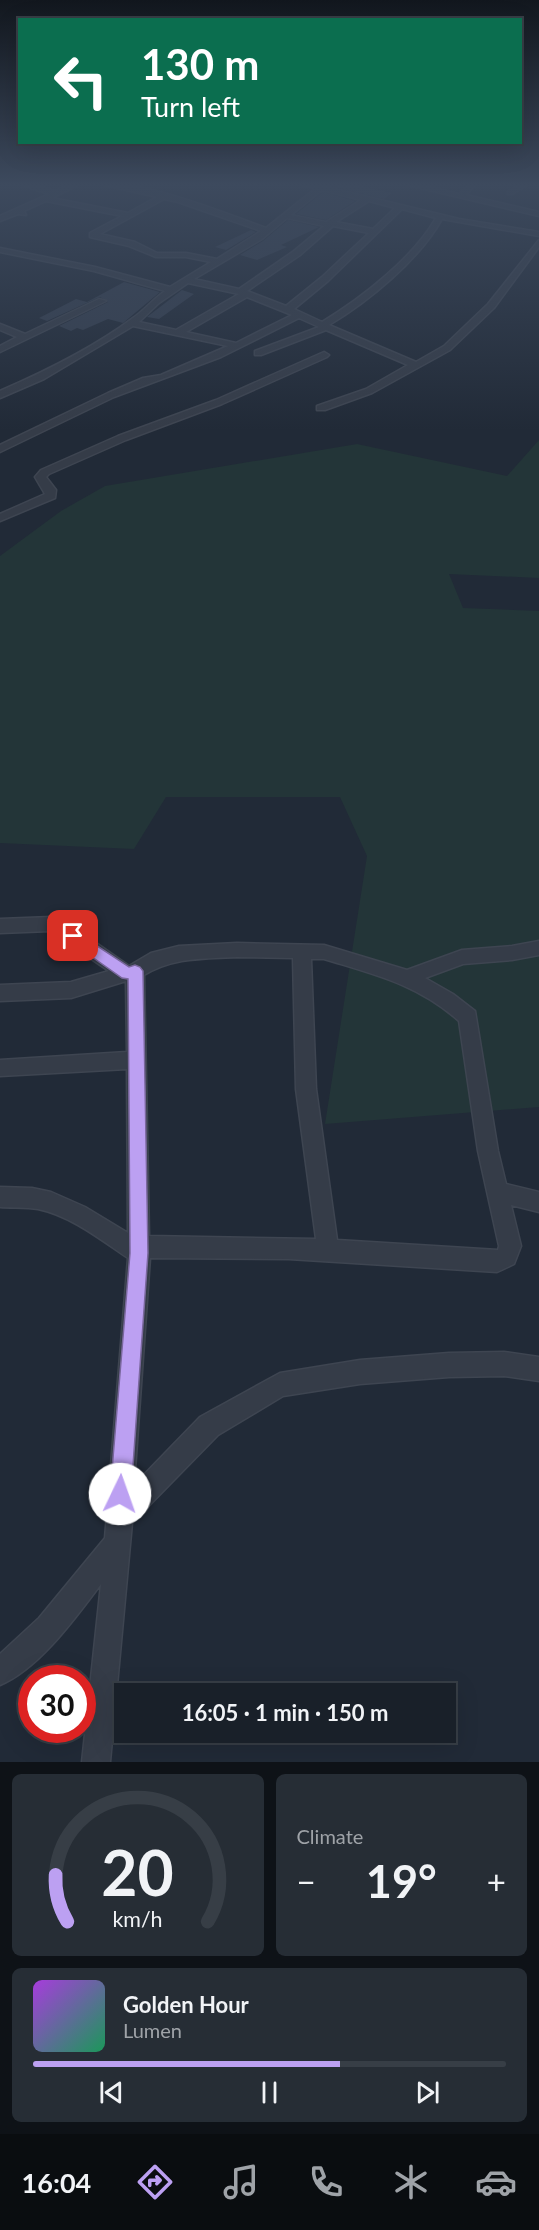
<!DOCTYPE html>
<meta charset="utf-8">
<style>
body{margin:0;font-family:Lato,sans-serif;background:#262d35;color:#f1f3f6;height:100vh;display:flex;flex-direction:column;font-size:22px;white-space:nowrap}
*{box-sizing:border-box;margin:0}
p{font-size:20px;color:#9fa3a8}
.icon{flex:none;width:33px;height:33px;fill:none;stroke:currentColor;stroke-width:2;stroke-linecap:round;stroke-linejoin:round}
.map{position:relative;height:1762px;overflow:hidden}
.sheet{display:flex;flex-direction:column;gap:12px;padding:12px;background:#0e1217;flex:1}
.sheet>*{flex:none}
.guide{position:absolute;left:18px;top:18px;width:504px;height:126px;border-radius:0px;box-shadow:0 6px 24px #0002,0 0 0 2px #373e46;background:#0b6e4f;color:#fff;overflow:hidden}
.speed{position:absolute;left:18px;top:1665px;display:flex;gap:12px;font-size:30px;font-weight:700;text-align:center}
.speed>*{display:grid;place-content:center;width:78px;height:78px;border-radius:50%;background:#192029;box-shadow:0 6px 24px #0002,0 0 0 2px #373e46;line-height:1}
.speed .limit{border:9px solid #d22;background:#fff;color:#111}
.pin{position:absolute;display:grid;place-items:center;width:51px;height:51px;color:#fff;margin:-26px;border-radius:12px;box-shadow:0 3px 9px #0006}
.me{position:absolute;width:66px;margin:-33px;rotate:3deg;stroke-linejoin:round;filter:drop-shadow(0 0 4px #0008)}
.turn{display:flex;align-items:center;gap:21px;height:126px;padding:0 24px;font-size:27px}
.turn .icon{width:78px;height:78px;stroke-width:2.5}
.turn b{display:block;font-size:42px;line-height:51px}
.big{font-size:45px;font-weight:700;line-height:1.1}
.sheet .tile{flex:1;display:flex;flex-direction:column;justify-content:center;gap:9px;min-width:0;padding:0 21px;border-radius:9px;background:#262d35}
.sheet .dial{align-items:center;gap:0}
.dial svg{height:156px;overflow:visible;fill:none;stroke:#373e46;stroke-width:7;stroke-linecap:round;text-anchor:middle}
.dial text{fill:#f1f3f6;stroke:none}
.song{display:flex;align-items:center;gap:18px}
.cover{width:72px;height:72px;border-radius:9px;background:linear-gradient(135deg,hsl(280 70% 55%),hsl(150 70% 35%))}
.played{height:6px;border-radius:3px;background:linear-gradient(90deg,#bca0f2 65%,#373e46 65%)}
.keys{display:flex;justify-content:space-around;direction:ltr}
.heat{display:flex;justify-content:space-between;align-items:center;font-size:33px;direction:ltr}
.sheet .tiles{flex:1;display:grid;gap:12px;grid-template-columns:1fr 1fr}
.tile:last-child{grid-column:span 2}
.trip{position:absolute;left:114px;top:1683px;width:342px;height:60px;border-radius:0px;background:#192029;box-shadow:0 6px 24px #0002,0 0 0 2px #373e46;font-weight:700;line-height:60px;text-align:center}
.menu{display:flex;height:96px;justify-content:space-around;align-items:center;background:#0a0d10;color:#9fa3a8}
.menu .icon{width:42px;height:42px}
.menu .current{color:#bca0f2}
.menu b{font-size:27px;color:#f1f3f6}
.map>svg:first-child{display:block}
.green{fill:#233538}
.building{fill:#343e4e}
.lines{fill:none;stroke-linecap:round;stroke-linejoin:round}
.street-casing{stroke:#3e4551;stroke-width:3}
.street{fill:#353c48;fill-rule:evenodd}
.route{fill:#bca0f2;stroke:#7a689d;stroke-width:1.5}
</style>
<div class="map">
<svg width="539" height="1762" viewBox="0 0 539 1762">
<rect width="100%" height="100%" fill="#212a37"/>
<path class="green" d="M539,440v138l-90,-4 14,34 76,3v496l-214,17 42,-268 -27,-59h-174l-32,52 -134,-6v-287l61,-45 44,-25 252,-42 150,32z"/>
<g class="building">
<path d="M338,183h9l45,10 -8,6 -52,-13z"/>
<path d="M323,192l32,9 -29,19 -30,-6z"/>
<path d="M288,220l31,7 -38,18 6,2 -30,13 -17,-5 23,-14z"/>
<path d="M251,230l5,2 -30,18 -11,-3z"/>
<path d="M124,282l36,10 -37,31 -15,-4 -25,11 -6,-2 -6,3 -12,-5 49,-24 -8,-5 -53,24 -8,-3 37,-19 11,3z"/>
<path d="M182,290l12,4 -35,25 -12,-2z"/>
</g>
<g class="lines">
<g class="street-casing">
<g id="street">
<path d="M17,183h11l27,8 18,-8h9l-30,15 76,15 29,-16 -61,-14c56,0 117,26 170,45l49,-39 -18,-6h13l149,36 80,13v4l-97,-17c-23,41 -73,82 -113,106l87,37 28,-16 44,-42 51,-64v7l-45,61 -44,42 -78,43 -47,17h-8v-4l49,-17 42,-24 -82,-35 -65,25h-6v-4l64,-24 -20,-9 -78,39 -107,40 -114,55v-7l108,-52 35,-15 18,-3 67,-29 -95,-20 -89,53 -44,19v-7c46,-20 93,-43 133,-73 12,-8 20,-19 32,-27l-71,-20 -94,-19v-4l95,19 75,20 41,-25 -25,-5h-30l-27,-11 -39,-9v-4l32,-17 -76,-15 -22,10 2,4 -8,-1 -18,7v-5l49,-22zM322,190l39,10 -35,22 -35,-7zM164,199l14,3 83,29 -44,28 -31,-6h-29l-22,-11 -35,-8zM369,201l26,7 -22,21 -37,-7zM402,209l34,9c-23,40 -74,80 -114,104l-28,-13 34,-28zM287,218l37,8 -30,25 -55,38 -45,-10 68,-40zM333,226l36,7 -47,44 -36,29 -39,-15 53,-36zM188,283l51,11 -63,36 -37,-8 20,-19zM247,297l45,18 -56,28 -50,-11z"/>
<path d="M399,183h13l47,11 11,-11h7l-11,12 73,17v4z"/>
<path d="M522,183h8l-18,11h-4v-2z"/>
<path d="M99,299l7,2 -106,51v-6l17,-9 -17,-7v-6l25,10z"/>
<path d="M324,352l5,3 -2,2 -105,47 -96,36 -77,34 -3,3 10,13 -1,8 -55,23v-7l45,-20 -10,-17 6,-7 77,-34 98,-36z"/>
<path d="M52,917l27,14 50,35 22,-13 28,-7 58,-3 87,2 83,25 55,-20 50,-4 27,-5v14l-27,5 -49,4 -38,14 28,16 22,17 23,140 8,33 33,8v20l-28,-7 10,41 -7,18 -17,8 -208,-13 -139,-1 -16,227 66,-68 80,-44 80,-13 89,-7 55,-1 35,5v24l-35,-5 -55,1 -89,7 -77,12 -65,39 -86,88 -22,239h-28l19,-178c-25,33 -62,85 -101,101v-31l39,-36 66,-80 23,-280c-28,-19 -57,-42 -90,-49 -13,-2 -26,-1 -38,-2v-20l32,1 19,4 34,15 43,26 -1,-164 -127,7v-16l127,-8 -1,-71 -55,17 -71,3v-16l71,-3 38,-11 -59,-40 -50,2v-14zM237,957l56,1 3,131 20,150 -167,-3 -5,-261c30,-18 59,-16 93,-18zM311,959h13c52,16 93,25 135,62l19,130 21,95 -1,4 -161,-10 -21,-151z"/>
</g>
</g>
<use href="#street" class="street"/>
</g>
<linearGradient id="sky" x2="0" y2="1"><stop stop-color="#12171e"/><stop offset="0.43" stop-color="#3d4a5e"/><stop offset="1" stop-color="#3d4a5e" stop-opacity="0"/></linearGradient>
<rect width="539" height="430" fill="url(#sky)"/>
<path class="route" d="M73,930l56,37 6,-2 5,2 3,4 5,282 -17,241 -3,7 -8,3 -7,-3 -3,-7 20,-241 -2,-274 -6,-1 -54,-38 -2,-4 2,-4z"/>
</svg>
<div class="speed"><div class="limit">30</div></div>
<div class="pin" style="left:73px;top:936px;background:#d93025"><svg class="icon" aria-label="arrive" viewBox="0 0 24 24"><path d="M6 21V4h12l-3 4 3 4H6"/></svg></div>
<svg class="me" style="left:120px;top:1494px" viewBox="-20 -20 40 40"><circle r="19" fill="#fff"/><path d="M0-13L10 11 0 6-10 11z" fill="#bca0f2"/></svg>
<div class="trip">16:05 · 1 min · 150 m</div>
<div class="guide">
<div class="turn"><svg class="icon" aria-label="left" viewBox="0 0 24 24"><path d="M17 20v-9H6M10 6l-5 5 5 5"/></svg><div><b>130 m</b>Turn left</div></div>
</div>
</div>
<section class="sheet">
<div class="tiles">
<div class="tile dial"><svg viewBox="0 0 100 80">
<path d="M14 69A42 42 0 1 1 86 69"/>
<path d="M14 69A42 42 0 0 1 8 45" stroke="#bca0f2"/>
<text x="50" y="56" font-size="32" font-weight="700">20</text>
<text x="50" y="72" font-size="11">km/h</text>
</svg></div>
<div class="tile"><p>Climate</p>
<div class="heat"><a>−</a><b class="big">19°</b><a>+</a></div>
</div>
<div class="tile">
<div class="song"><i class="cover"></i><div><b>Golden Hour</b><p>Lumen</p></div></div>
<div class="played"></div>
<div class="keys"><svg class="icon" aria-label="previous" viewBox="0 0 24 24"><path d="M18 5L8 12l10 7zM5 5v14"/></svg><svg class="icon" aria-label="pause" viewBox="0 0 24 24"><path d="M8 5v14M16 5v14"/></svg><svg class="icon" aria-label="next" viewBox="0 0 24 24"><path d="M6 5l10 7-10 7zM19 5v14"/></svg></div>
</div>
</div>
</section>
<nav class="menu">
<b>16:04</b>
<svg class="icon current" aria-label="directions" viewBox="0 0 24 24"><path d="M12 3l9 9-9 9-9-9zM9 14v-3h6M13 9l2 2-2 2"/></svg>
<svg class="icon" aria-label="music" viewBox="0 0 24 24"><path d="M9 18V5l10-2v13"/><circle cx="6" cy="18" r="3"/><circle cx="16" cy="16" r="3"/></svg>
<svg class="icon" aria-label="phone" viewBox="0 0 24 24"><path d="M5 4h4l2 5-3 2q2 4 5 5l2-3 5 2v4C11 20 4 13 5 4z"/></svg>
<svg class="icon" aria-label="climate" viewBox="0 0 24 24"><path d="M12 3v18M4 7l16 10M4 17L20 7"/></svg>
<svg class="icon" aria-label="car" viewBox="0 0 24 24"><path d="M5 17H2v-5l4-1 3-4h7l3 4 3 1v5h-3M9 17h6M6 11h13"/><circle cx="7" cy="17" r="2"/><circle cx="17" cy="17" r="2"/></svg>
</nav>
